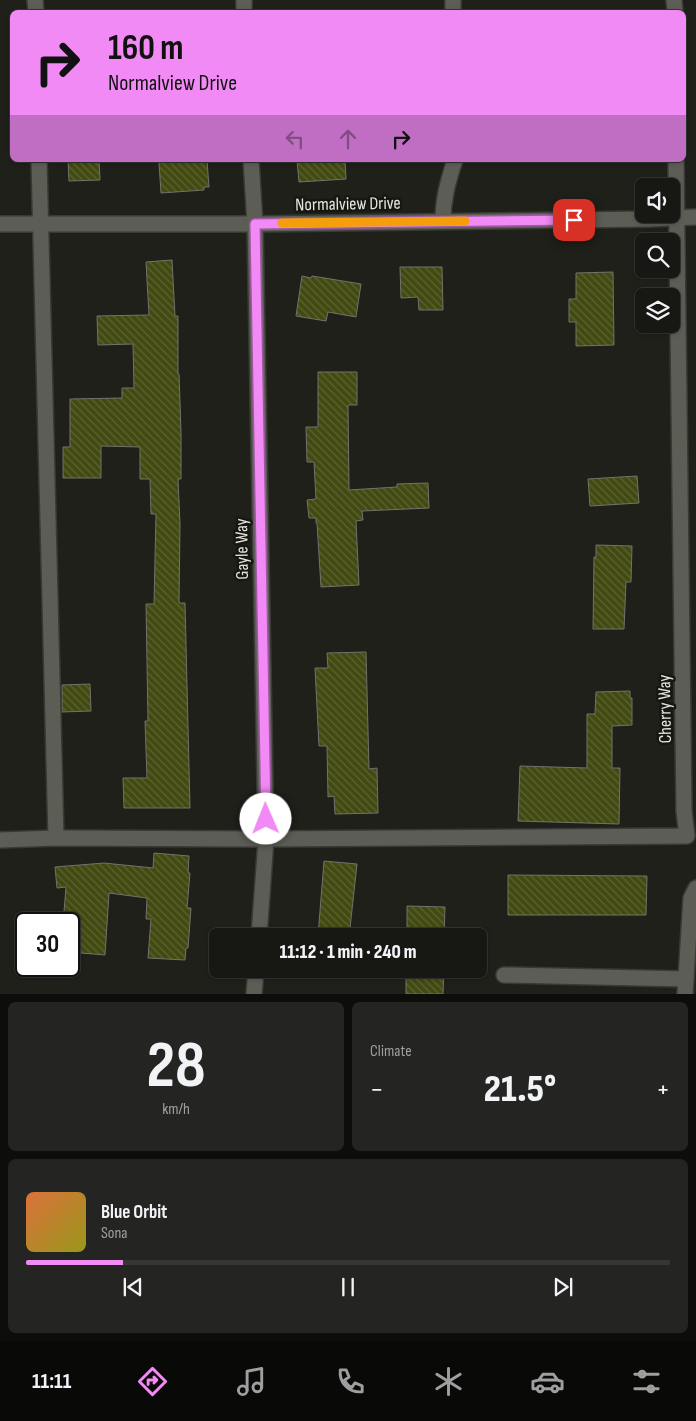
<!DOCTYPE html>
<meta charset="utf-8">
<style>
body{margin:0;font-family:"Sofia Sans Condensed",sans-serif;background:#242522;color:#f1f3f6;height:100vh;display:flex;flex-direction:column;font-size:19px;white-space:nowrap}
*{box-sizing:border-box;margin:0}
p{font-size:16px;color:#9ea0a0}
.icon{flex:none;width:28px;height:28px;fill:none;stroke:currentColor;stroke-width:2;stroke-linecap:round;stroke-linejoin:round}
.map{position:relative;height:994px;overflow:hidden}
.sheet{display:flex;flex-direction:column;gap:8px;padding:8px;background:#0d0d0b;flex:1}
.sheet>*{flex:none}
.guide{position:absolute;left:10px;top:10px;width:676px;height:152px;border-radius:8px;box-shadow:0 1px 4px #0004,0 0 0 1px #363734;background:#f18af4;color:#111;overflow:hidden}
.controls{position:absolute;left:635px;top:178px;display:grid;gap:10px}
.controls a{display:grid;place-items:center;width:45px;height:45px;border-radius:8px;background:#171814;box-shadow:0 1px 4px #0004,0 0 0 1px #363734;font-size:25px}
.speed{position:absolute;left:15px;top:912px;display:flex;gap:10px;font-size:25px;font-weight:700;text-align:center}
.speed>*{display:grid;place-content:center;width:65px;height:65px;border-radius:50%;background:#171814;box-shadow:0 1px 4px #0004,0 0 0 1px #363734;line-height:1}
.speed .limit{border:2px solid #111;border-radius:8px;background:#fff;color:#111}
.pin{position:absolute;display:grid;place-items:center;width:42px;height:42px;color:#fff;margin:-21px;border-radius:10px;box-shadow:0 2px 8px #0006}
.me{position:absolute;width:55px;margin:-28px;rotate:359deg;stroke-linejoin:round;filter:drop-shadow(0 0 4px #0008)}
.turn{display:flex;align-items:center;gap:18px;height:105px;padding:0 15px;font-size:22px}
.turn .icon{width:65px;height:65px;stroke-width:2.5}
.turn b{display:block;font-size:35px;line-height:42px}
.lanes{display:flex;align-items:center;height:48px;padding:0 15px;background:#0003;justify-content:center;gap:25px;direction:ltr}
.lanes .off{opacity:.35}
.big{font-size:38px;font-weight:800;line-height:1.1}
.sheet .card{flex:1;display:flex;flex-direction:column;justify-content:center;gap:8px;min-width:0;padding:0 18px;border-radius:8px;background:#242522}
.sheet .dial{align-items:center;gap:0}
.dial b{font-size:65px;line-height:1}
.song{display:flex;align-items:center;gap:15px}
.cover{width:60px;height:60px;border-radius:8px;background:linear-gradient(135deg,hsl(20 70% 55%),hsl(60 70% 35%))}
.played{height:5px;border-radius:2px;background:linear-gradient(90deg,#f18af4 15%,#363734 15%)}
.keys{display:flex;justify-content:space-around;direction:ltr}
.heat{display:flex;justify-content:space-between;align-items:center;font-size:28px;direction:ltr}
.sheet .tiles{flex:1;display:grid;gap:8px;grid-template-columns:1fr 1fr}
.card:last-child{grid-column:span 2}
.trip{position:absolute;left:209px;top:928px;width:278px;height:50px;border-radius:8px;background:#171814;box-shadow:0 1px 4px #0004,0 0 0 1px #363734;font-weight:800;line-height:50px;text-align:center}
.dock{display:flex;height:80px;justify-content:space-around;align-items:center;background:#090a08;color:#9ea0a0}
.dock .icon{width:35px;height:35px}
.dock .on{color:#f18af4}
.dock b{font-size:22px;color:#f1f3f6}
.map>svg:first-child{display:block}
.building{fill:url(#building-back-hatch);stroke:#72736b}
.lines{fill:none;stroke-linecap:round;stroke-linejoin:round}
.minor-casing{stroke:#393a35;stroke-width:18}
.minor{stroke:#5c5e56;stroke-width:15}
.route-casing{stroke:#9d5a9f;stroke-width:12}
.route{stroke:#f18af4;stroke-width:9}
.slow{stroke:#f59e0b;stroke-width:9}
.labels{text-anchor:middle;dominant-baseline:central;stroke-width:5;stroke-linejoin:round;paint-order:stroke}
.street-label{font-size:18px;fill:#e5e6e1;stroke:#161711}
</style>
<div class="map">
<svg width="696" height="994" viewBox="0 0 696 994">
<defs>
<pattern id="building-back-hatch" width="6" height="6" patternUnits="userSpaceOnUse" patternTransform="scale(1.25)"><rect width="6" height="6" fill="#424911"/><path d="M-1 5l2 2M0 0l6 6M5-1l2 2" fill="none" stroke="#5d6333"/></pattern>
</defs>
<rect width="100%" height="100%" fill="#1f201a"/>
<g class="building">
<path d="M68,160h31l1,20 -31,1z"/>
<path d="M207,160l2,27h-5v3l-43,3 -2,-30z"/>
<path d="M297,160h48l1,19 -47,3z"/>
<path d="M172,260l3,56h3v58h1l2,58v47h-3l2,45 -1,79h6l5,205h-66l-1,-30h24l-2,-57h3l-2,-117h8l2,-90h-5l-1,-35h-10v-32l-39,-1v32h-38v-31h7v-48l52,-1v-10h12l-1,-44 -35,1 -1,-29 52,-1 -3,-53z"/>
<path d="M400,267h42l1,43h-24l-1,-13 -17,1z"/>
<path d="M613,272l1,73 -38,1v-24h-7v-23h7v-26z"/>
<path d="M302,276l9,2 1,-2 49,8 -5,33 -28,-5 -2,9 -30,-5z"/>
<path d="M318,372h39v33h-9l1,85 48,-3v-3l31,-1 1,25 -67,3 1,9 -7,1 3,64 -38,2 -4,-64h-1v-5h-7l-2,-18 9,-1 -2,-37h-7l-1,-35h12z"/>
<path d="M637,476l2,27 -49,3 -2,-27z"/>
<path d="M596,545l36,1 -1,36h-5l-2,47h-31l1,-72h2z"/>
<path d="M366,652l3,117 8,-1 1,45 -43,1 -1,-18 -6,1 -1,-51h-8l-4,-78h13l-1,-15z"/>
<path d="M90,684l1,27 -29,1v-27z"/>
<path d="M630,691v7h2v27l-20,1v42h8l-1,56 -101,-3 2,-55 67,2v-54h8l1,-22z"/>
<path d="M154,853l35,3 -1,17h2l-3,35h4l-3,40h-2l-1,12 -37,-2 3,-39h-5l1,-21 -38,-5 -4,62 -36,-3v-28h-6l3,-37 -9,1 -2,-21 49,-4 49,5z"/>
<path d="M324,861l33,3 -7,64h2l-1,8h-33z"/>
<path d="M508,875l139,1 -1,39h-138z"/>
<path d="M407,906l38,1 -1,29h-37z"/>
<path d="M406,969h38l-1,25h-37z"/>
</g>
<g class="lines">
<g class="minor-casing">
<g id="minor">
<path d="M35,0l1,12"/>
<path d="M244,0v12"/>
<path d="M453,0v12"/>
<path d="M674,0l1,12"/>
<path d="M39,160l17,678"/>
<path d="M251,160l4,64 11,615 -7,97"/>
<path d="M443,221c0,-22 5,-40 12,-61"/>
<path d="M0,224h255l393,-5 48,-2"/>
<path d="M0,840l56,-2 210,1 421,-3 -3,-25 -8,-651"/>
<path d="M504,975l182,4"/>
<path d="M254,994l2,-25"/>
<path d="M685,994l6,-96 5,-10"/>
</g>
</g>
<use href="#minor" class="minor"/>
</g>
<g class="lines">
<g class="route-casing">
<path id="route" d="M266,819l-11,-595 319,-4"/>
</g>
<use href="#route" class="route"/>
<path class="slow" d="M282,223l183,-2"/>
</g>
<g class="labels">
<g class="street-label">
<text transform="translate(348 204) rotate(-1)">Normalview Drive</text>
<text transform="translate(242 549) rotate(-91)">Gayle Way</text>
<text transform="translate(665 709) rotate(-91)">Cherry Way</text>
</g>
</g>
</svg>
<div class="controls">
<a><svg class="icon" aria-label="sound" viewBox="0 0 24 24"><path d="M4 9h4l5-4v14l-5-4H4zM17 9q2 3 0 6"/></svg></a>
<a><svg class="icon" aria-label="search" viewBox="0 0 24 24"><circle cx="10" cy="10" r="6"/><path d="M15 15l6 6"/></svg></a>
<a><svg class="icon" aria-label="layers" viewBox="0 0 24 24"><path d="M12 4l9 5-9 5-9-5zM3 14l9 5 9-5"/></svg></a>
</div>
<div class="speed"><div class="limit">30</div></div>
<div class="pin" style="left:574px;top:220px;background:#d93025"><svg class="icon" aria-label="arrive" viewBox="0 0 24 24"><path d="M6 21V4h12l-3 4 3 4H6"/></svg></div>
<svg class="me" style="left:266px;top:819px" viewBox="-20 -20 40 40"><circle r="19" fill="#fff"/><path d="M0-13L10 11 0 6-10 11z" fill="#f18af4"/></svg>
<div class="trip">11:12 · 1 min · 240 m</div>
<div class="guide">
<div class="turn"><svg class="icon" aria-label="right" viewBox="0 0 24 24"><path d="M7 20v-9h11M14 6l5 5-5 5"/></svg><div><b>160 m</b>Normalview Drive</div></div>
<div class="lanes"><svg class="icon off" aria-label="left" viewBox="0 0 24 24"><path d="M17 20v-9H6M10 6l-5 5 5 5"/></svg><svg class="icon off" aria-label="ahead" viewBox="0 0 24 24"><path d="M12 20V5M6 11l6-6 6 6"/></svg><svg class="icon" aria-label="right" viewBox="0 0 24 24"><path d="M7 20v-9h11M14 6l5 5-5 5"/></svg></div>
</div>
</div>
<section class="sheet">
<div class="tiles">
<div class="card dial"><b>28</b><p>km/h</p></div>
<div class="card"><p>Climate</p>
<div class="heat"><a>−</a><b class="big">21.5°</b><a>+</a></div>
</div>
<div class="card">
<div class="song"><i class="cover"></i><div><b>Blue Orbit</b><p>Sona</p></div></div>
<div class="played"></div>
<div class="keys"><svg class="icon" aria-label="previous" viewBox="0 0 24 24"><path d="M18 5L8 12l10 7zM5 5v14"/></svg><svg class="icon" aria-label="pause" viewBox="0 0 24 24"><path d="M8 5v14M16 5v14"/></svg><svg class="icon" aria-label="next" viewBox="0 0 24 24"><path d="M6 5l10 7-10 7zM19 5v14"/></svg></div>
</div>
</div>
</section>
<nav class="dock">
<b>11:11</b>
<svg class="icon on" aria-label="directions" viewBox="0 0 24 24"><path d="M12 3l9 9-9 9-9-9zM9 14v-3h6M13 9l2 2-2 2"/></svg>
<svg class="icon" aria-label="music" viewBox="0 0 24 24"><path d="M9 18V5l10-2v13"/><circle cx="6" cy="18" r="3"/><circle cx="16" cy="16" r="3"/></svg>
<svg class="icon" aria-label="phone" viewBox="0 0 24 24"><path d="M5 4h4l2 5-3 2q2 4 5 5l2-3 5 2v4C11 20 4 13 5 4z"/></svg>
<svg class="icon" aria-label="climate" viewBox="0 0 24 24"><path d="M12 3v18M4 7l16 10M4 17L20 7"/></svg>
<svg class="icon" aria-label="car" viewBox="0 0 24 24"><path d="M5 17H2v-5l4-1 3-4h7l3 4 3 1v5h-3M9 17h6M6 11h13"/><circle cx="7" cy="17" r="2"/><circle cx="17" cy="17" r="2"/></svg>
<svg class="icon" aria-label="filters" viewBox="0 0 24 24"><path d="M4 7h16M4 17h16"/><circle cx="9" cy="7" r="2"/><circle cx="15" cy="17" r="2"/></svg>
</nav>
